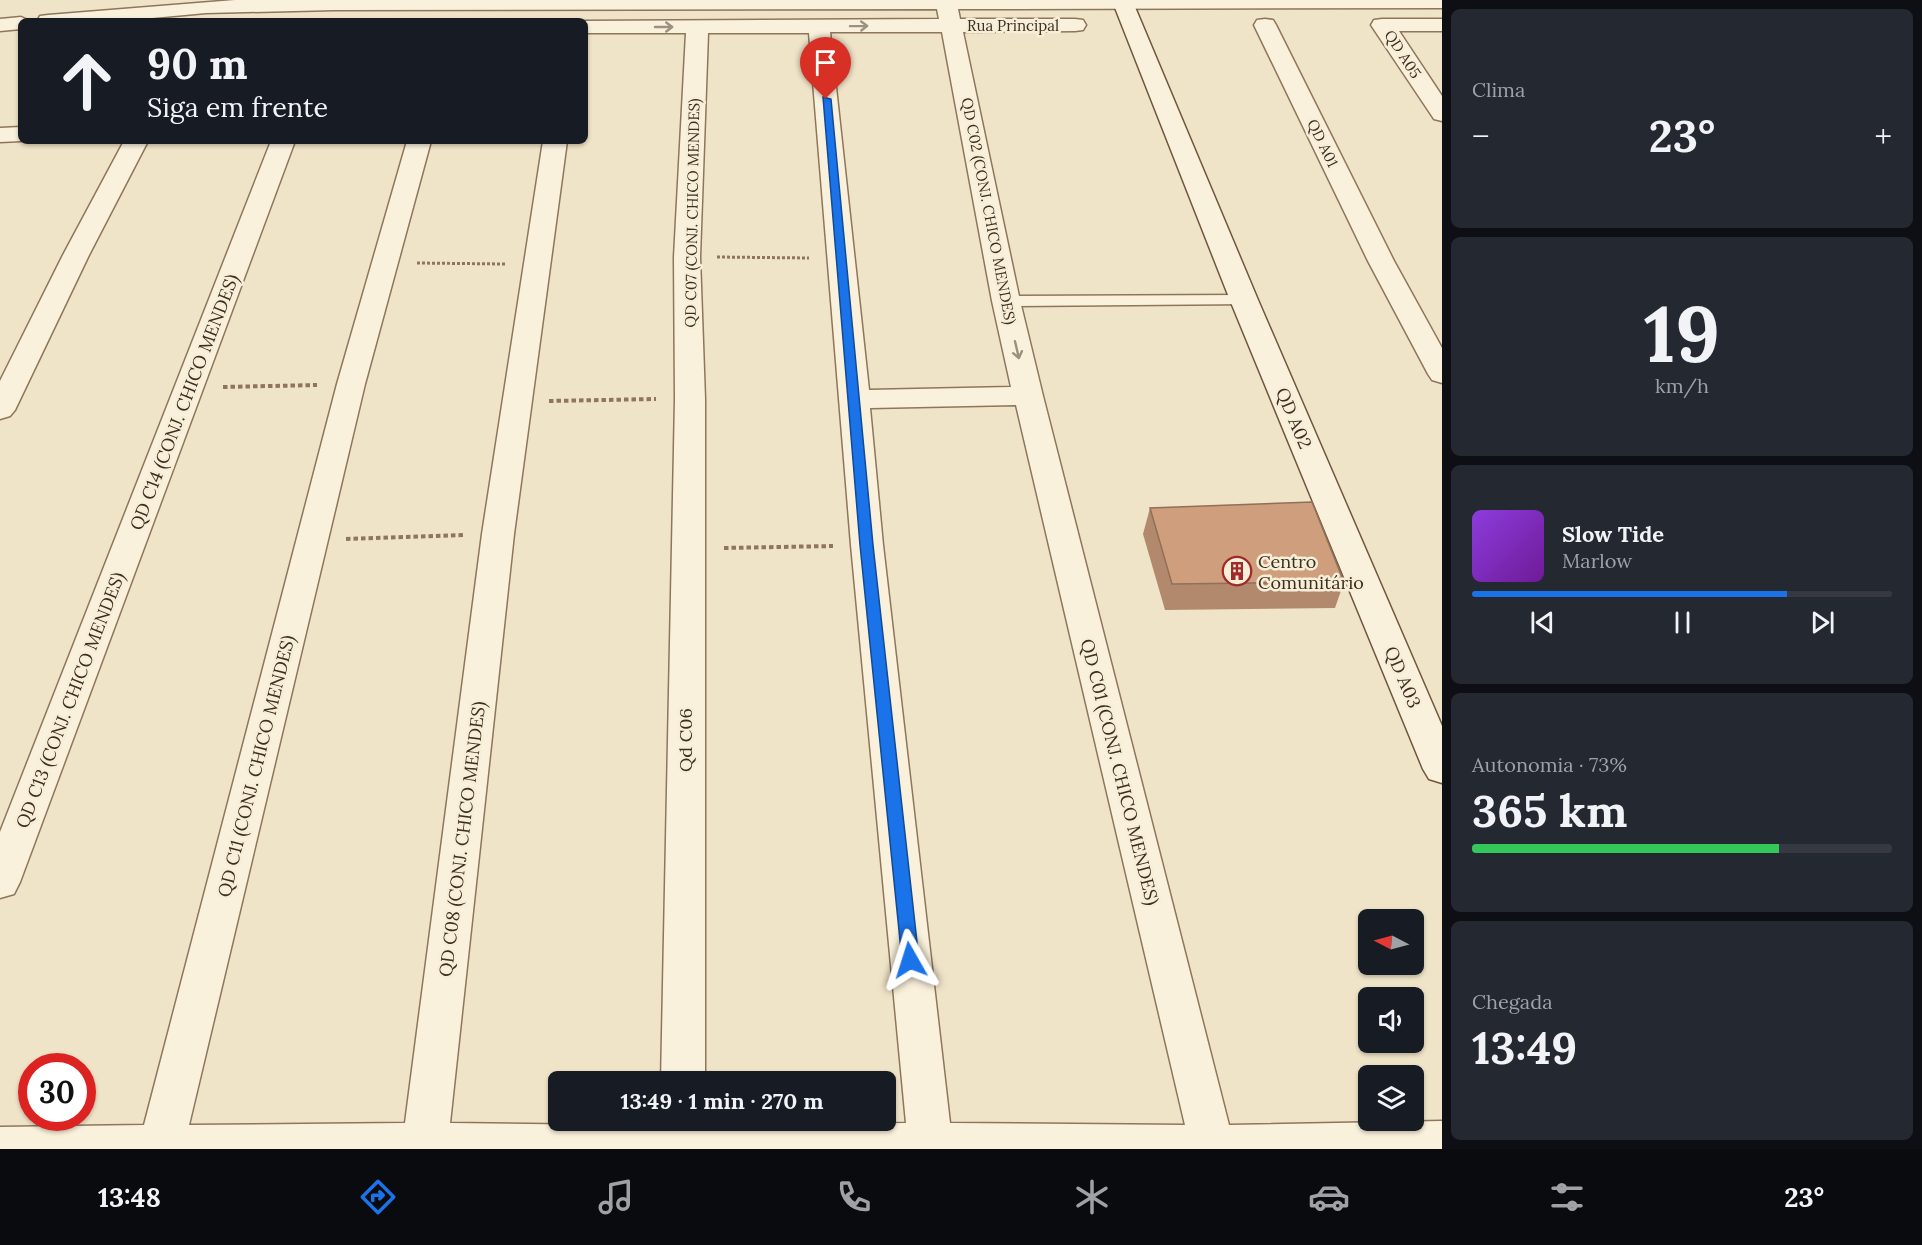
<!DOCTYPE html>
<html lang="pt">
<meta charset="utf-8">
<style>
body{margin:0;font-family:Lora,serif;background:#242831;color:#f1f3f6;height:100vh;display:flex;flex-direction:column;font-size:22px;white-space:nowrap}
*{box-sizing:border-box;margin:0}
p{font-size:20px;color:#9ea1a6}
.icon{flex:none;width:33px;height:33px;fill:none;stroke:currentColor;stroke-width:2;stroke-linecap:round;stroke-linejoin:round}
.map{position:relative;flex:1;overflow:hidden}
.side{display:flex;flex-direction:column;gap:9px;padding:9px;background:#0d0f14;width:480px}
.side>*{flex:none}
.top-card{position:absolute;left:18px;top:18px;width:570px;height:126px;border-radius:9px;box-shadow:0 2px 4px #0004;background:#171b24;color:#f1f3f6;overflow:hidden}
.needle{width:39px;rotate:276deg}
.tools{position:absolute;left:1358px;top:909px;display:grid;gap:12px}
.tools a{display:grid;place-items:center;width:66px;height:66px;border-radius:9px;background:#171b24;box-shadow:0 2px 4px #0004;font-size:30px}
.speed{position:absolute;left:18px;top:1053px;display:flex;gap:12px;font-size:30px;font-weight:700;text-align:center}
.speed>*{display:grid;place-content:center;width:78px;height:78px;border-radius:50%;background:#171b24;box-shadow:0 2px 4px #0004;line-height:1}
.speed .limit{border:9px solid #d22;background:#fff;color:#111}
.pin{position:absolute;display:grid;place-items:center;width:51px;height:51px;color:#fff;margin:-62px -26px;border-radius:50% 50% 50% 0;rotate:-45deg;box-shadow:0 0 6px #0007}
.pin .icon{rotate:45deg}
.me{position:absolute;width:66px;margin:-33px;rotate:354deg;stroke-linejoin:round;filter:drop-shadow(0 0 4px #0008)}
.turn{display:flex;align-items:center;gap:21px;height:126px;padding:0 30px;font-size:27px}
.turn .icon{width:78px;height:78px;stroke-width:2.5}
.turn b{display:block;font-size:42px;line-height:51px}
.big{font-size:45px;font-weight:700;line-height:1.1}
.side .tile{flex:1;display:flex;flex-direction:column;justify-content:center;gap:9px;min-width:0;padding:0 21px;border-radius:9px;background:#242831}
.side .dial{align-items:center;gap:0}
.dial b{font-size:78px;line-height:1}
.song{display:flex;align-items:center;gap:18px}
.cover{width:72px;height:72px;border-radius:9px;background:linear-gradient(135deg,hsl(270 70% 55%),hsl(280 70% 35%))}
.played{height:6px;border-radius:3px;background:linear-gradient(90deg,#1a73e8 75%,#363941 75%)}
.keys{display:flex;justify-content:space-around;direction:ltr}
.heat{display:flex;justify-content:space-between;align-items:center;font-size:33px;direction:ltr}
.charge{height:9px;border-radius:4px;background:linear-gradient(90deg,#34c759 73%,#363941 0)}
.trip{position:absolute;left:548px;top:1071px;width:348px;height:60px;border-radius:9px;background:#171b24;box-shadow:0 2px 4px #0004;font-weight:700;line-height:60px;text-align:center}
.tabs{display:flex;height:96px;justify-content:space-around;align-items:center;background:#090b0e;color:#9ea1a6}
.tabs .icon{width:42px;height:42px}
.tabs .selected{color:#1a73e8}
.tabs b{font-size:27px;color:#f1f3f6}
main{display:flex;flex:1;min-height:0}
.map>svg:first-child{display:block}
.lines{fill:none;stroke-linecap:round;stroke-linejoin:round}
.lane-casing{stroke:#8d765c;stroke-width:3}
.street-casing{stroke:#8d765c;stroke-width:3}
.secondary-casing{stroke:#6f573f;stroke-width:3}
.path-far1{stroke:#8d765c;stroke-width:3;stroke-dasharray:3 2;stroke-linecap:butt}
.path{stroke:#8d765c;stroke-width:4;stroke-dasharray:4.5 3;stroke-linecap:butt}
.lane{fill:#faf1dc;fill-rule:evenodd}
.street{fill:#faf1dc;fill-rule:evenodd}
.secondary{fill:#faf1dc;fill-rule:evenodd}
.wall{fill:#b2896c}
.building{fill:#cf9f7d;stroke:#916f58;stroke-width:1.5}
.oneway{stroke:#9c907e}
.route{fill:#1a73e8;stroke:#114b97;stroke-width:1.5}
.labels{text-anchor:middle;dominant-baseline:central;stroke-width:5;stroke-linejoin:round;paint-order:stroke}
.far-street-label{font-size:15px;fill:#3d2e20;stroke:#f7eed8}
.street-label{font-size:18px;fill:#3d2e20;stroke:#f7eed8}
.poi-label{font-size:18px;fill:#3d2e20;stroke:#f7eed8;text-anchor:start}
</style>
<main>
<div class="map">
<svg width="1442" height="1149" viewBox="0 0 1442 1149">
<rect width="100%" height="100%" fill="#f0e4c8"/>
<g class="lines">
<g class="lane-casing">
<path id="lane" d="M1244,295l6,1 3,4 -3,4 -244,2 -6,-1 -3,-4 3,-4 6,-1z"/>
</g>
<g class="street-casing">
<g id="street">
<path d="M235,0h1207v8l-484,1 2,10h115l8,1 3,5 -3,5 -8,1 -112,1 57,269 23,95 186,729 213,-4v28h-1442v-22l144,-2 193,-741 70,-243h24l-66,243 -176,741 216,-2 77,-589 61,-393h24l-53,393 -64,589 233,3 223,-3 -55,-578 -42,-512h-101l-8,224 5,142v683h-44l14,-683 -1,-142 12,-224h-101l-2,-12 356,-2 -2,-10 -603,1 -128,3 -86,8h-83l3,-5 8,-1zM830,32h112l50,269 19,86 -142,3zM1016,405l169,720 -235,-2 -67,-578 -13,-137z"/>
<path d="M21,17l9,4h-9v8l-21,2v-12z"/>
<path d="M1265,19l8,1 3,5 118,236 48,87v35l-10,-3 -4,-6 -60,-113 -114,-236 3,-5z"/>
<path d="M1382,19h60v12h-43l43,65v25l-8,-2 -63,-94 3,-5z"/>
<path d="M21,127v14l-21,1v-14z"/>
<path d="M124,141h24l-59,114 -74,155 -5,6 -10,3v-38l63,-126z"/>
<path d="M271,141h24l-275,741 -6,12 -14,4v-66z"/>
</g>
</g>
<g class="secondary-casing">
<path id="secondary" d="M1112,0h20l126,300 184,426v57l-13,-4 -6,-10 -193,-469z"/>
</g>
<g class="path-far1">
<path d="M717,257l92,1"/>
<path d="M417,263l88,1"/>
</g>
<g class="path">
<path d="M223,387l94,-2"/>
<path d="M549,401l107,-2"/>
<path d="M346,539l119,-4"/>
<path d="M724,548l109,-2"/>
</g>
<use href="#lane" class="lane"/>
<use href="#street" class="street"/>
<use href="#secondary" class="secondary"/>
</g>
<path class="wall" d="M1150,508l194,74 -9,26 -170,2 -22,-76z"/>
<path class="building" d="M1312,502l32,80 -172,2 -22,-76z"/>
<defs><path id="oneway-shaft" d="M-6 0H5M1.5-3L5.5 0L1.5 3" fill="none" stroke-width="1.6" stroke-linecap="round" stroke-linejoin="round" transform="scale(1.5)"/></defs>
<g class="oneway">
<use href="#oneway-shaft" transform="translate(859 26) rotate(-1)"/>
<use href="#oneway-shaft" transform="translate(664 27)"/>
<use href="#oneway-shaft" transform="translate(1017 350) rotate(77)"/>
</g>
<path class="route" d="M823,97l8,2 42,446 46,415 -3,5 -6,2 -6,-2 -2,-5 -42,-415z"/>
<defs>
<g id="building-ring" transform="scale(1.5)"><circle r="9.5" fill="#f7eed8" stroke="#9e2a2b" stroke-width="1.5"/><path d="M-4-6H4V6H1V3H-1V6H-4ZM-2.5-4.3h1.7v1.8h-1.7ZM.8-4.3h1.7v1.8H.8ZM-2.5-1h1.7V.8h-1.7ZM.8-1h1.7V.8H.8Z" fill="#9e2a2b"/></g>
</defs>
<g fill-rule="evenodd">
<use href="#building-ring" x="1237" y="571"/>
</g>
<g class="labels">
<g class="far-street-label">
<text x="1013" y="25">Rua Principal</text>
<text transform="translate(1403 54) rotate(57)">QD A05</text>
<text transform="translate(1323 143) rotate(64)">QD A01</text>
<text transform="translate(989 211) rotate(79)">QD C02 (CONJ. CHICO MENDES)</text>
<text transform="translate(692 213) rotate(-89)">QD C07 (CONJ. CHICO MENDES)</text>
</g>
<g class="street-label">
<text transform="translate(184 402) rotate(-69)">QD C14 (CONJ. CHICO MENDES)</text>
<text transform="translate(1294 418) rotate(67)">QD A02</text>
<text transform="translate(1403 677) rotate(67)">QD A03</text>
<text transform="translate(70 700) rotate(-69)">QD C13 (CONJ. CHICO MENDES)</text>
<text transform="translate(685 740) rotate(-90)">Qd C06</text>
<text transform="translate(256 766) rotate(-76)">QD C11 (CONJ. CHICO MENDES)</text>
<text transform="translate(1120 772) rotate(76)">QD C01 (CONJ. CHICO MENDES)</text>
<text transform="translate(462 839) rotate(-83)">QD C08 (CONJ. CHICO MENDES)</text>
</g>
<g class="poi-label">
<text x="1258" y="561">Centro<tspan x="1258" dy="21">Comunitário</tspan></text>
</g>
</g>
</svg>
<div class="tools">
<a><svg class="needle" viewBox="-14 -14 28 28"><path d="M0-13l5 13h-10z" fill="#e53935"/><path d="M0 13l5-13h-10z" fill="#9ea1a6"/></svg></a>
<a><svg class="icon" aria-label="sound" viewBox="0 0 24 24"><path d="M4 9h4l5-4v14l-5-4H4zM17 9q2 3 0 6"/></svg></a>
<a><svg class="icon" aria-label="layers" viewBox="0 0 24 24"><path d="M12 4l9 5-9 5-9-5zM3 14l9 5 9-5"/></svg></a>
</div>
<div class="speed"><div class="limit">30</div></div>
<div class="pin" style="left:826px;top:99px;background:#d93025"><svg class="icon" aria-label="arrive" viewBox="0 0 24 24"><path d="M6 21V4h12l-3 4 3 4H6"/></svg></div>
<svg class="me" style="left:910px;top:960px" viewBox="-20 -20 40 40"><path d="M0-17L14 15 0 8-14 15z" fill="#1a73e8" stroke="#fff" stroke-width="4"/></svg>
<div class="trip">13:49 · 1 min · 270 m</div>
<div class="top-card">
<div class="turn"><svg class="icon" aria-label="ahead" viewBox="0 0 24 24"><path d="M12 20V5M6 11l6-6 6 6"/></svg><div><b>90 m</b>Siga em frente</div></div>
</div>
</div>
<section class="side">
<div class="tile"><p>Clima</p>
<div class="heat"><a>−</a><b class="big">23°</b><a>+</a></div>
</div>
<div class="tile dial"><b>19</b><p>km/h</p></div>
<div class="tile">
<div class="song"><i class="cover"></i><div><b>Slow Tide</b><p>Marlow</p></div></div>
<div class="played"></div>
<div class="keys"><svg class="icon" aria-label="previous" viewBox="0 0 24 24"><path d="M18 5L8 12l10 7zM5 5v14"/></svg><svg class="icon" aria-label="pause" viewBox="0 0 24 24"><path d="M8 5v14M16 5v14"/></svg><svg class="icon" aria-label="next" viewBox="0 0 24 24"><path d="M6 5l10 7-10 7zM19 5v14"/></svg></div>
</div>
<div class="tile"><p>Autonomia · 73%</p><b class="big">365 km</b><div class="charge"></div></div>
<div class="tile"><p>Chegada</p><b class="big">13:49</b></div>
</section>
</main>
<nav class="tabs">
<b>13:48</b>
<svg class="icon selected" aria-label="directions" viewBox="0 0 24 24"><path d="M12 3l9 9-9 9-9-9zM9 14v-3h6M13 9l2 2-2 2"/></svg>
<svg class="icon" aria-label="music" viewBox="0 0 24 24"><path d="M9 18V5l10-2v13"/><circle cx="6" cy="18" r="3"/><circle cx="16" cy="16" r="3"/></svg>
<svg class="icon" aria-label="phone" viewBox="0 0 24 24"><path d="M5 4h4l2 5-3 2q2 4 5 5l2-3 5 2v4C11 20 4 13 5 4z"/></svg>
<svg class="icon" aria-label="climate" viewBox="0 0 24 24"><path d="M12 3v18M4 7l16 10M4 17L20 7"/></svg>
<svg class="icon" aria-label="car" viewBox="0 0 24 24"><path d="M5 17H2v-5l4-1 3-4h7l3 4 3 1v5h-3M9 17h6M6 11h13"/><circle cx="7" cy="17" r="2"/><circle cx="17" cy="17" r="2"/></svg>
<svg class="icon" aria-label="filters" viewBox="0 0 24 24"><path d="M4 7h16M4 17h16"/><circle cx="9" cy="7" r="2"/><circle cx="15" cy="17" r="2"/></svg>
<b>23°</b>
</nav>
